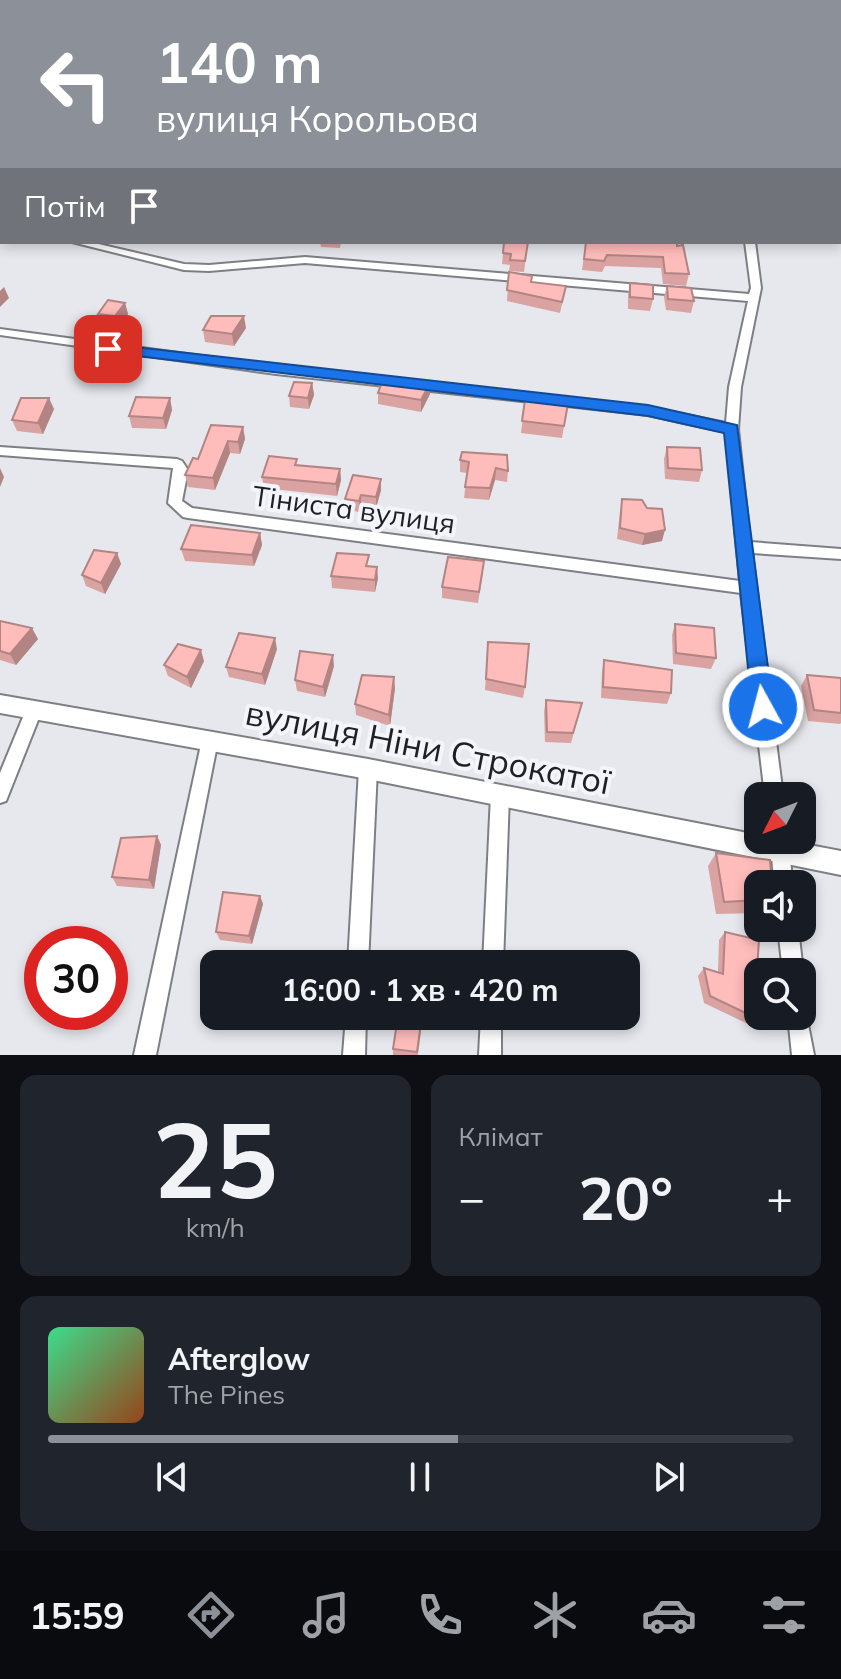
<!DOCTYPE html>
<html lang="uk">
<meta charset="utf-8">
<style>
body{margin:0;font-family:Mulish,sans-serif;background:#20242c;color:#f1f3f6;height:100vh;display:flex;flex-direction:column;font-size:30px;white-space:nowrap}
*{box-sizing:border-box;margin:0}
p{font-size:26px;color:#9ea1a6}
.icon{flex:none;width:44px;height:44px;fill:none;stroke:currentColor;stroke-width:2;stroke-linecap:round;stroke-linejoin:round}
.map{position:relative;height:1055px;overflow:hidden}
.drawer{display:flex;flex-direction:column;gap:20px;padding:20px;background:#0d0f14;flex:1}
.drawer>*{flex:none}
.banner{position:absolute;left:0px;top:0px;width:842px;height:244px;box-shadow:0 4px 12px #0003;background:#8c9099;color:#fff;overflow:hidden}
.needle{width:52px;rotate:228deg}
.fabs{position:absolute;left:744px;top:782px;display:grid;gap:16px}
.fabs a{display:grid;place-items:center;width:72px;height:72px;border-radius:16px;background:#171b24;box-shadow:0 4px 12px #0003;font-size:40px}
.speed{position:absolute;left:24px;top:926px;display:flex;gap:16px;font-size:40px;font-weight:700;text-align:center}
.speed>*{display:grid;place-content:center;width:104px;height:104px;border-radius:50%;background:#171b24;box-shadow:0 4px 12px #0003;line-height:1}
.speed .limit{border:12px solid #d22;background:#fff;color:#111}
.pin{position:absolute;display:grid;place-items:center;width:68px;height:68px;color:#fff;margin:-34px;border-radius:16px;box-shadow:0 4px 12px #0006}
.me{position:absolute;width:88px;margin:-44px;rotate:353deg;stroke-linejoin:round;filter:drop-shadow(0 0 6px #0008)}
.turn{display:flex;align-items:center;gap:28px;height:168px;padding:0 24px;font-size:36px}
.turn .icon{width:104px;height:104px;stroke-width:2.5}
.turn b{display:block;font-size:56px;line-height:68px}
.then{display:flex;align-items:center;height:76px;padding:0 24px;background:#0003;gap:16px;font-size:30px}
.big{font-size:60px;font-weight:700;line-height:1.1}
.drawer .card{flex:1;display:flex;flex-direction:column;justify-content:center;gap:12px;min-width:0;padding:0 28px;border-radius:16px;background:#20242c}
.drawer .dial{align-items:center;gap:0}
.dial b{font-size:104px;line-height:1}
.song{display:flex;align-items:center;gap:24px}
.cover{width:96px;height:96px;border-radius:12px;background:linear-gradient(135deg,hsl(150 70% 55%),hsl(20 70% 35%))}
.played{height:8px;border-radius:4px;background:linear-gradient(90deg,#8c9099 55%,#363941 55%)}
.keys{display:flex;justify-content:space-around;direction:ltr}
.heat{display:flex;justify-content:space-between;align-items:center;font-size:44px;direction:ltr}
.drawer .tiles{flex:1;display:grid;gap:20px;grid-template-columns:1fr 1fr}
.card:last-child{grid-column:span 2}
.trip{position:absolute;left:200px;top:950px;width:440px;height:80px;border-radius:16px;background:#171b24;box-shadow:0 4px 12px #0003;font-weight:700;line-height:80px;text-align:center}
.menu{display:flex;height:128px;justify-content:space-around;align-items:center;background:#090b0e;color:#9ea1a6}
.menu .icon{width:56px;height:56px}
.menu .on{color:#8c9099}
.menu b{font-size:36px;color:#f1f3f6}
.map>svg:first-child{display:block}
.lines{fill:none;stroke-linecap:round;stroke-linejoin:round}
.minor-casing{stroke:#7d7f84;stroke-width:4}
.tertiary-casing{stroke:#7d7f84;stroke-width:4}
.minor{fill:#fff;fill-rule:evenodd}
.tertiary{fill:#fff;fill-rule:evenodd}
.wall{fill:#daa3a1}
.shaded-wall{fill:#b28483}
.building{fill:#febdbb;stroke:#b28483;stroke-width:2}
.route{fill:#1a73e8;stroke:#114b97;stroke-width:2}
.labels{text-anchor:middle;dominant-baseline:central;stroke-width:8;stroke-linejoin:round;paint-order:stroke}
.street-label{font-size:28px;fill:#1f2022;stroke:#f3f5fb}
.near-street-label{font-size:34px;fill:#1f2022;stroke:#f3f5fb}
</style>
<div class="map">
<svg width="841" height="1055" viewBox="0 0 841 1055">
<rect width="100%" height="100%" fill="#e6e8ed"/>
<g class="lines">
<g class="minor-casing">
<g id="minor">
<path d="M491,0h46l-3,2h-40z"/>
<rect x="0" y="19" width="2" height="6"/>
<rect x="0" y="31" width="2" height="4"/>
<path d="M0,135l2,1v6l-2,-1z"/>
<rect x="0" y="219" width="2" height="6"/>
<path d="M72,242h18l94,22 25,1 96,-8 444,37 2,-6 -6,-46h10l6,46 -20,99 -3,42 12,113 91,7v10l-89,-6 31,243h-18l-24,-203 -553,-75 -5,-1 -15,-14 5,-35 -173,-13v-8l177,12 5,2 6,9 -6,31 10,7 548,73 -14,-149 -78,-17 -372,-41 -276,-39v-6l276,37 372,41 78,16 3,-36 19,-86 -443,-38 -96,8 -25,-1z"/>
<path d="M34,703l6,2 2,5 -36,91 -6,2v-30l28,-68z"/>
<path d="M210,732l6,3 2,5 -62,315h-22l68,-315 2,-5z"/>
<path d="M368,761l6,2 3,6 -9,195h-20l11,-195 3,-6z"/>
<path d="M500,787l6,2 3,6 -6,169h-20l8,-169 3,-6z"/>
<path d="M771,840h18l3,44h-18z"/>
<path d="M778,928h20l5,44 -1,2v-2h-19z"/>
<path d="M802,1007l3,2 9,46h-22l-4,-39h14z"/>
<path d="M346,1016h20l-1,39h-22z"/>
<path d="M481,1016h20v39h-22z"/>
</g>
</g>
<g class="tertiary-casing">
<path id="tertiary" d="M0,695l368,64 390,76v5h25l58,11v24l-473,-96 -368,-66z"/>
</g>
<use href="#minor" class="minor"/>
<use href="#tertiary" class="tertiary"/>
</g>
<g class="wall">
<path d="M320,242h21l-1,6 -19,-1z"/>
<path d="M504,242h24l-4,30 -15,-1 1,-6 -8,-1z"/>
<path d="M586,242l91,4 12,28 -3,12 -23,-2 -2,-16 -56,-2 -3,6 -20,-2z"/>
<path d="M509,272l23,10 34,4 -6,27 -53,-12z"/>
<path d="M630,283l23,16 -3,12 -22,-2v-15z"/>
<path d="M667,286l27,15 -3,12 -25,-3 -2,-13z"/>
<path d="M125,303l3,11 -10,14 -17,-3 -3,-11z"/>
<path d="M246,328l-12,18 -29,-4 -2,-12z"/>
<path d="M312,383l2,12 -5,14 -19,-2 -1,-11z"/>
<path d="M378,393l52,1 -9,18 -43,-8z"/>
<path d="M526,393l43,5 -7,40 -41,-5z"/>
<path d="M170,398l2,12 -6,19 -34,-1 -3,-12z"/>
<path d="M54,409l-11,25 -26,-3 -5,-11z"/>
<path d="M243,427l2,12 -5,15 -10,-1 -15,37 -27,-3 -3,-12 13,-16z"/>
<path d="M667,447l35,23 -3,12 -34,-3 -1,-20z"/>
<path d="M460,460l48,11 -1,11 -12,-2 -6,20 -25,-2 3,-25 -7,-1z"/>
<path d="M340,469l1,11 -4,16 -73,-8 -2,-11z"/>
<path d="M381,490l-5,18 -15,-2 -1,6 -14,-2 -1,-11z"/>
<path d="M622,499l40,42 -20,4 -25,-6 3,-28z"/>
<path d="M260,533l2,12 -8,21 -69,-5 -4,-12z"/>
<path d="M117,553l4,11 -16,30 -19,-8 -4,-11z"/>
<path d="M369,566l9,12 -3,14 -43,-4 -1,-12z"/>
<path d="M483,573l-5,30 -36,-5v-11z"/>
<path d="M0,621l38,18 -22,26 -16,-5z"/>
<path d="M675,624l41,34 -5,11 -38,-5 -1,-29z"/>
<path d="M488,642l37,45 -2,11 -38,-8z"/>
<path d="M277,649l-12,36 -36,-8 -3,-10z"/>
<path d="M604,660l67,33 -4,11 -66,-6 1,-27z"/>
<path d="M204,661l-13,27 -23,-12 -4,-11z"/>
<path d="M334,666l-9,31 -28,-6 -2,-11z"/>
<path d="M807,675l34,3v45l-1,1 -32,-3 -7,-35z"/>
<path d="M395,688l-5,38 -34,-11 -1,-11z"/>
<path d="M546,700l36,3 -11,40 -26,-1 -1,-31z"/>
<path d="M157,836l4,9 -7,44 -37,-3 -5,-9z"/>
<path d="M716,853l42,31v29l-42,1 -8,-48z"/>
<path d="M260,896l3,8 -11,40 -32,-4 -4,-8z"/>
<path d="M725,932l32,37 -5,6 4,43 -6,7 -46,-22 -6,-27 6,-8 14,4 1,-32z"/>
<path d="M423,1016l-5,39h-25v-6z"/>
</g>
<g class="shaded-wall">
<path d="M346,0h14l-5,2h-13z"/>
<path d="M4,287l5,11 -9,9v-16z"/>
<path d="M125,303l3,11 -10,14 -3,-12z"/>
<path d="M244,316l2,12 -12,18 -2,-12z"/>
<path d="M312,383l2,12 -5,14 -1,-11z"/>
<path d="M430,383v11l-9,18v-12z"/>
<path d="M49,398l5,11 -11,25 -5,-11z"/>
<path d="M170,398l2,12 -6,19 -3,-11z"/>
<path d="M243,427l2,12 -5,15 -2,-12z"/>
<path d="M228,441l2,12 -15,37 -2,-12z"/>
<path d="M0,468l4,9 -4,10z"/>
<path d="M496,468l-1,12 -6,20 1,-12z"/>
<path d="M340,469l1,11 -4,16 -1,-12z"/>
<path d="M381,479v11l-5,18v-11z"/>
<path d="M361,495v11l-1,6 -1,-11z"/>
<path d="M665,530l-3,11 -20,4 3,-11z"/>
<path d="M260,533l2,12 -8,21 -2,-11z"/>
<path d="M117,553l4,11 -16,30 -4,-11z"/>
<path d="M377,567l1,11 -3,14v-12z"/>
<path d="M32,628l6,11 -22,26 -6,-11z"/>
<path d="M275,638l2,11 -12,36 -3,-11z"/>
<path d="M201,650l3,11 -13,27 -4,-11z"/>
<path d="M333,655l1,11 -9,31 -2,-10z"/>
<path d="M394,677l1,11 -5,38 -1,-11z"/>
<path d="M157,836l4,9 -7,44 -5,-9z"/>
<path d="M260,896l3,8 -11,40 -3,-8z"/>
</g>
<g class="building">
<path d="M282,0h64l-4,2h-61l4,-1z"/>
<path d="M0,103l2,1v13h-2z"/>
<path d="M504,242h24l-3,19 -15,-1 1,-6 -8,-1z"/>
<path d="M586,242h91v4l6,-1 6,29 -24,-1 -2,-16 -56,-2 -3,6 -20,-2z"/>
<path d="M509,272l23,4 -1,6 35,4 -4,16 -55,-12z"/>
<path d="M630,283l23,2v14l-23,-2z"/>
<path d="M667,286l24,2 3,13 -26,-2z"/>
<path d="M108,300l17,3 -10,13 -17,-2z"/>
<path d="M211,316h33l-12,18 -29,-4z"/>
<path d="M383,379l47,4 -9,17 -43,-7z"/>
<path d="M294,382l18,1 -4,15 -19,-2z"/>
<path d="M526,393l43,5 -5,28 -42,-5z"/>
<path d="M136,397l34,1 -7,20 -34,-2z"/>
<path d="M21,398h28l-11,25 -26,-3z"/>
<path d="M211,425l32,2 -5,15 -10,-1 -15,37 -28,-3 8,-17 5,1z"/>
<path d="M667,447l33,1 2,22 -34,-2z"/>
<path d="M462,452l45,3 1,16 -12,-3 -6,20 -25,-1 4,-25 -9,-2z"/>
<path d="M269,456l28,3 -2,6 45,4 -4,15 -74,-7z"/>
<path d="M353,475l28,4 -5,18 -15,-2 -2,6 -14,-2z"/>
<path d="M622,499l20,1 5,8 15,1 3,21 -20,4 -25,-6z"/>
<path d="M191,525l69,8 -8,22 -71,-6z"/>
<path d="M94,550l23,3 -16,30 -19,-8z"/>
<path d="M337,553l32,2 -3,11 11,1 -2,13 -44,-4z"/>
<path d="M448,557l36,4 -5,31 -37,-5z"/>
<path d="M0,621l32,7 -22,26 -10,-3z"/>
<path d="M675,624l39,4 2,30 -40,-5z"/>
<path d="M239,633l36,5 -13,36 -36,-7z"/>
<path d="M488,642l41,2 -4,43 -39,-8z"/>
<path d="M178,644l23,6 -14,27 -23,-12z"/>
<path d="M300,651l33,4 -10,32 -28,-7z"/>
<path d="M604,660l68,10 -1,23 -68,-6z"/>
<path d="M362,675l32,2 -5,38 -34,-11z"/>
<path d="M807,675l34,3v35l-27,-3z"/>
<path d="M546,700l36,3 -9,30 -26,-1z"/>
<path d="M157,836l-8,44 -37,-3 9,-39z"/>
<path d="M716,853l54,7 2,24h-14v16l-34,2z"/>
<path d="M223,892l37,4 -11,40 -33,-4z"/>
<path d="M725,932l34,8 -2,29 -5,-1 4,50 -46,-22 -6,-28 19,6z"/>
<path d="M398,1016h24l-5,36 -24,-3z"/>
</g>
<path class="route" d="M108,344l540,61 89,20 36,282 -3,6 -7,3 -8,-3 -3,-6 -28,-274 -76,-17 -545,-64 -3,-3z"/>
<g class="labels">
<g class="street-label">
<text transform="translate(354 509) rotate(8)">Тіниста вулиця</text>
</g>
<g class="near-street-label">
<text transform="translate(428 747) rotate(11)">вулиця Ніни Строкатої</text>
</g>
</g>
</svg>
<div class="fabs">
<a><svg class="needle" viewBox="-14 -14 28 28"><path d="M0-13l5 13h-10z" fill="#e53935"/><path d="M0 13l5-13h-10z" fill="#9ea1a6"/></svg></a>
<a><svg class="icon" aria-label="sound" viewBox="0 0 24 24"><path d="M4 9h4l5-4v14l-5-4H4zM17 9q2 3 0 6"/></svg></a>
<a><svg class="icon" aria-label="search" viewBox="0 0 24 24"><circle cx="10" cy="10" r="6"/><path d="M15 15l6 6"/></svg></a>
</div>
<div class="speed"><div class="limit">30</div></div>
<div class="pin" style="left:108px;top:349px;background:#d93025"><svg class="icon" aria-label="arrive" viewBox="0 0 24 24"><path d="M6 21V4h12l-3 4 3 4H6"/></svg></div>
<svg class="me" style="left:763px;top:707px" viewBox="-20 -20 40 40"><circle r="17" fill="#1a73e8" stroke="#fff" stroke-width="3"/><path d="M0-11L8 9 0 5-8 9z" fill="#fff"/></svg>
<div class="trip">16:00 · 1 хв · 420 m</div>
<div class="banner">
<div class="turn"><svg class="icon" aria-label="left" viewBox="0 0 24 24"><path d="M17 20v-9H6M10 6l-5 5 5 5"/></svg><div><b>140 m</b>вулиця Корольова</div></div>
<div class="then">Потім<svg class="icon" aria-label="arrive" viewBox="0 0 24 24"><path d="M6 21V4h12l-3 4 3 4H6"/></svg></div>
</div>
</div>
<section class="drawer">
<div class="tiles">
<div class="card dial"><b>25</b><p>km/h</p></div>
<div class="card"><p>Клімат</p>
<div class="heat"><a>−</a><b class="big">20°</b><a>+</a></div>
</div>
<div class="card">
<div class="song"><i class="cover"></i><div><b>Afterglow</b><p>The Pines</p></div></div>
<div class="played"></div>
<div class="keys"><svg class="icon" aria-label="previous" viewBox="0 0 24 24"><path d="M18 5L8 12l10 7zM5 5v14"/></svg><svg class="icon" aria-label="pause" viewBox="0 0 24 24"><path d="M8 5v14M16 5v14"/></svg><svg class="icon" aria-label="next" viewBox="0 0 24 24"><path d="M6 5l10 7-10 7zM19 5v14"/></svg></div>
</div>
</div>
</section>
<nav class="menu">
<b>15:59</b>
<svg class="icon on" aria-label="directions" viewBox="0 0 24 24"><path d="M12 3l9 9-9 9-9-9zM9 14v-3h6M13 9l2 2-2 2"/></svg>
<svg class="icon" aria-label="music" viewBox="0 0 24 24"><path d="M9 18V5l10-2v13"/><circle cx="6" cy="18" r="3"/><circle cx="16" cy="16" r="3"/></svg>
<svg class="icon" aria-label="phone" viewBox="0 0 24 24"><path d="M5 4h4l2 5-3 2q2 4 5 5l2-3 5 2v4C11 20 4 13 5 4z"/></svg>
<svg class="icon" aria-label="climate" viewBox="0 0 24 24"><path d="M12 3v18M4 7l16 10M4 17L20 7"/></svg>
<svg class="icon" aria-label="car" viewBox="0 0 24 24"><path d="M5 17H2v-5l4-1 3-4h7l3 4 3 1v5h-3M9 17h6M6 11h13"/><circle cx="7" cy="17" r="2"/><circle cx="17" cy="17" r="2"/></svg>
<svg class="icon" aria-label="filters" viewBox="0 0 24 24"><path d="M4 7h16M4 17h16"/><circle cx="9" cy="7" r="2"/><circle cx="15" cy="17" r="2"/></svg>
</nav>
